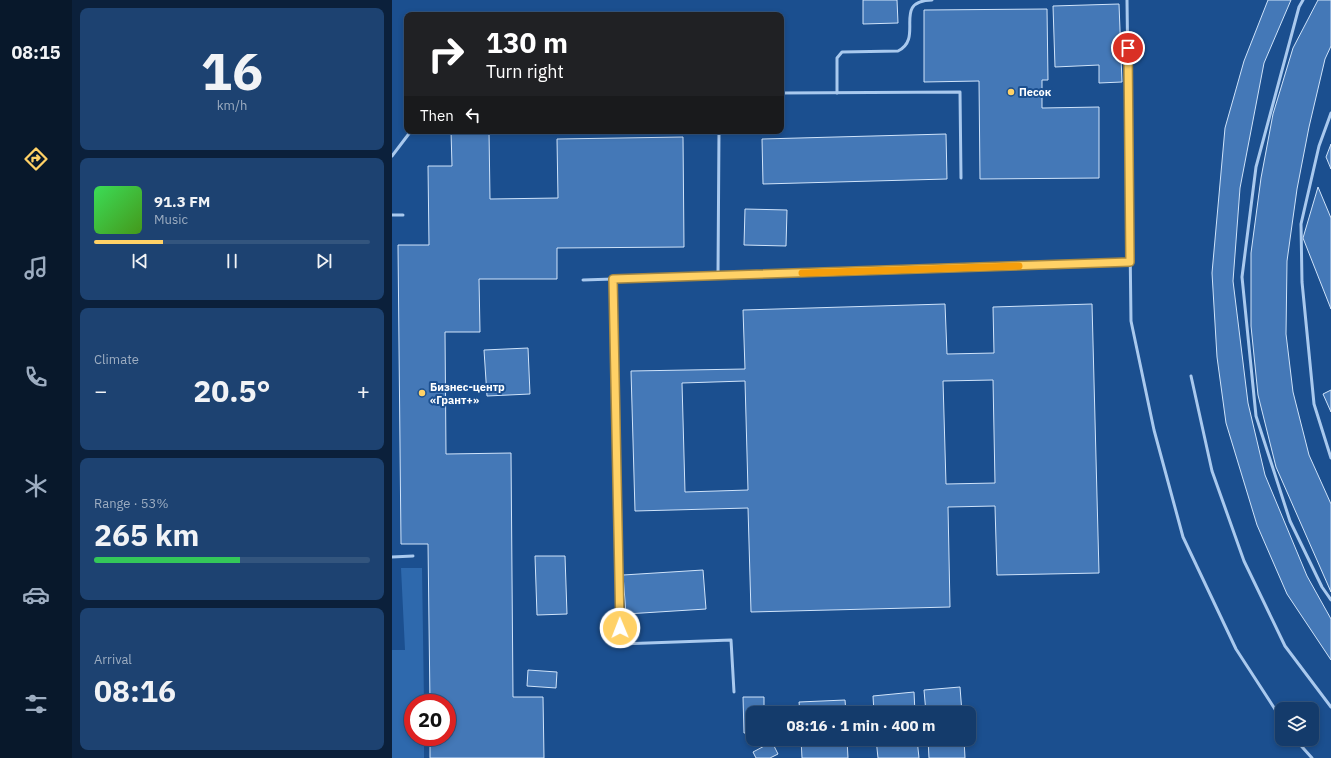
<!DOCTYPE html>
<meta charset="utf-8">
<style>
body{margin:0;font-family:"IBM Plex Sans",sans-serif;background:#1d4271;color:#f1f3f6;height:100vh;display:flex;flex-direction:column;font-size:15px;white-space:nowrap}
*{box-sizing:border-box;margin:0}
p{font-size:13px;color:#9dadc1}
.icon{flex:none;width:22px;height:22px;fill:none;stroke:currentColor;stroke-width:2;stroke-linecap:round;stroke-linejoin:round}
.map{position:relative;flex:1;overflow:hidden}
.sheet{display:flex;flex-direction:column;gap:8px;padding:8px;background:#0b203b;width:320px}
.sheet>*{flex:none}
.guide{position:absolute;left:12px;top:12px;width:380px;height:122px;border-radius:8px;box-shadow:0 2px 6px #0003,0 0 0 1px #33557e;background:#202124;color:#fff;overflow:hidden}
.tools{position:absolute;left:883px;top:702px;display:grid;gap:8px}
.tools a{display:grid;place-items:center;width:44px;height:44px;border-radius:8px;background:#143b6b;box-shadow:0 2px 6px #0003,0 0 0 1px #33557e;font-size:20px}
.speed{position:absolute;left:12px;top:694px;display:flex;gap:8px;font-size:20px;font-weight:700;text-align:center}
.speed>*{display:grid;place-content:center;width:52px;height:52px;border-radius:50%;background:#143b6b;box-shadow:0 2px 6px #0003,0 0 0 1px #33557e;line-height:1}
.speed .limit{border:6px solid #d22;background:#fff;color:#111}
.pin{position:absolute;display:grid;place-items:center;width:34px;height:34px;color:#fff;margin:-17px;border:2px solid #fff;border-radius:50%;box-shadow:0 1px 4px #0007}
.me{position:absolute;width:44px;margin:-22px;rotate:359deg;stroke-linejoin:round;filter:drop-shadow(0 0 3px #0008)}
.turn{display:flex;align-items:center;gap:14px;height:84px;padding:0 16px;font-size:18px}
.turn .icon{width:52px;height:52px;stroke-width:2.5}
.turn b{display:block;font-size:28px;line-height:34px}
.then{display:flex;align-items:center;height:38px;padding:0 16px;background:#0003;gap:8px;font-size:15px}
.big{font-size:30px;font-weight:700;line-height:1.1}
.sheet .widget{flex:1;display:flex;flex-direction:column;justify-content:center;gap:6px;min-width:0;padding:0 14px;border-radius:8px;background:#1d4271}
.sheet .dial{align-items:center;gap:0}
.dial b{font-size:52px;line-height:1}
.song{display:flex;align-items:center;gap:12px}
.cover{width:48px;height:48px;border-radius:6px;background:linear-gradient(135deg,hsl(130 70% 55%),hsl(100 70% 35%))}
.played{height:4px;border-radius:2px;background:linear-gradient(90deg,#ffd166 25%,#33557e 25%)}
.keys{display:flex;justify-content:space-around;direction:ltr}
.heat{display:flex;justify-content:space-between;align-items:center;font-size:22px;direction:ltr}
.charge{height:6px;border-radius:3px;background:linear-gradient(90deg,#34c759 53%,#33557e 0)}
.trip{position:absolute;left:354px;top:706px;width:230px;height:40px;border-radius:8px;background:#143b6b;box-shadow:0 2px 6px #0003,0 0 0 1px #33557e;font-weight:700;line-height:40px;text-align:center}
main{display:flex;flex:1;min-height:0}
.tab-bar{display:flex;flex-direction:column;width:72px;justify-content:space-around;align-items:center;background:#08182b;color:#9dadc1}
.tab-bar .icon{width:28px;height:28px}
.tab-bar .active{color:#ffd166}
.tab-bar b{font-size:18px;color:#f1f3f6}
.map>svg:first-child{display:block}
.green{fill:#2e69ad}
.building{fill:#4478b7;stroke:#cfe3fa;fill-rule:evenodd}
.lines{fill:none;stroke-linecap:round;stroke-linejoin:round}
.lane{stroke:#a9c9ee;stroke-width:3}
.route-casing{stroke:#a68842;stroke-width:10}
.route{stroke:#ffd166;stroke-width:7}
.slow{stroke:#f59e0b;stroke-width:7}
.poi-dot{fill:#ffd166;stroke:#1b4f8f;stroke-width:1.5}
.labels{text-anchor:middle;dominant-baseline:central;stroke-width:4;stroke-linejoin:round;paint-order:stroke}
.poi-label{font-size:11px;font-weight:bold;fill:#fff;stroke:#1b4f8f;text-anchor:start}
</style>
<main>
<nav class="tab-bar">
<b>08:15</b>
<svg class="icon active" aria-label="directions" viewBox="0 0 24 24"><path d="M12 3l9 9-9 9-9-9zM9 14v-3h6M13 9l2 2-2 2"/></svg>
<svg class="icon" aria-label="music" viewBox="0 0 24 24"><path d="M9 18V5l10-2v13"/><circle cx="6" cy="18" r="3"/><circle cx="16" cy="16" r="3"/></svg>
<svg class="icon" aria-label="phone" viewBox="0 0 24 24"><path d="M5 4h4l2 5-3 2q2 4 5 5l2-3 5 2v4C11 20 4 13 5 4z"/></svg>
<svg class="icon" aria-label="climate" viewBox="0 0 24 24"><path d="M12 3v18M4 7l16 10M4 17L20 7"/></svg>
<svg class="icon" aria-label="car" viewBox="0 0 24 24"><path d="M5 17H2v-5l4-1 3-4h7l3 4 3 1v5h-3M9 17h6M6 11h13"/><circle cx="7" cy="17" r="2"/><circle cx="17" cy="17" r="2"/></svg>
<svg class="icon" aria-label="filters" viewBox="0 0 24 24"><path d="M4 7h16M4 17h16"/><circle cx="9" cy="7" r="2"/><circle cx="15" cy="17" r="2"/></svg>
</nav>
<section class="sheet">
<div class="widget dial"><b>16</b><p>km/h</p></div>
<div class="widget">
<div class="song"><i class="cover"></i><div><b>91.3 FM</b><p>Music</p></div></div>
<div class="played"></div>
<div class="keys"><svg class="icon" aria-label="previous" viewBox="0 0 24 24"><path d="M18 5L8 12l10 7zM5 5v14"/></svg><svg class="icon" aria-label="pause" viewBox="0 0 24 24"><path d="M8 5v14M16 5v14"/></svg><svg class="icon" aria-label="next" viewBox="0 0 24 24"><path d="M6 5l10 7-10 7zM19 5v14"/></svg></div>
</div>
<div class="widget"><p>Climate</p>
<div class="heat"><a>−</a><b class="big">20.5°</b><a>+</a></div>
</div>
<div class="widget"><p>Range · 53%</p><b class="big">265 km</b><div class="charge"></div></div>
<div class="widget"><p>Arrival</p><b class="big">08:16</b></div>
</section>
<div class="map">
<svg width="939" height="758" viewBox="0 0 939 758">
<rect width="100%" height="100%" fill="#1b4f8f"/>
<path class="green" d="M9,568h21l2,135h-11v34h11v21h-32v-108h13z"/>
<g class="building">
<path d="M471,0h34l1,23 -35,1z"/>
<path d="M876,0h23l-27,63 -24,125 -7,93 15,122 17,72 42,101 24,43v41l-44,-66 -30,-69 -31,-102 -9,-66 -5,-84 13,-145 19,-67z"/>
<path d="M926,0h13v46l-6,13 -16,68 -12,62 -10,72 -1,73 7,58 16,63 22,49v88l-55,-125 -18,-72 -7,-69v-73l10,-75 12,-64 20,-66z"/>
<path d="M727,4l3,78 -23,1v-18l-44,2 -2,-61z"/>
<path d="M655,9l1,71h-6v28l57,-1v71l-119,1 -1,-98 -55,1v-72z"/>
<path d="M59,131h38l1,68 68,-1 -1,-59 126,-2 1,110 -127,1v31h-78l1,53h-35l1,122 65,-1 2,244h30l1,61h-114v-21h17v-34h-17l-2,-159h-27l-3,-299h31l-1,-79h24z"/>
<path d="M554,134l1,45 -184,5 -1,-45z"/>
<path d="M939,144v25l-5,-12z"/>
<path d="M926,187l13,31v91l-28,-71z"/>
<path d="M353,209l42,1 -1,36 -42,-1z"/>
<path d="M553,304l2,50 47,-1 -1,-46 99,-3 7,269 -102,2 -2,-69 -47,1 2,100 -199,5 -3,-104 -113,3 -4,-140 114,-2 -2,-59zM601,380l2,103 -49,1 -3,-103zM353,381l3,109 -63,2 -3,-109z"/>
<path d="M136,348l2,46 -43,2 -3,-46z"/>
<path d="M939,390v22l-8,-18z"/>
<path d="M143,556h30l2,58 -30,1z"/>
<path d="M311,570l3,39 -80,5 -3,-39z"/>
<path d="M136,670l29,2 -1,16 -29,-2z"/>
<path d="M568,687l2,26h-36l-2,-23z"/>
<path d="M522,692l1,21h-41l-1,-17z"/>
<path d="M351,697h21v16h-11v20h-9z"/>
<path d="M453,700l1,13h-46l-1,-11z"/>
<path d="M409,739h46l1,19h-46z"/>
<path d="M484,739h41l2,19h-41z"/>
<path d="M536,739h36l1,19h-36z"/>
<path d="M380,742l6,12 -8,4h-14l-3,-6z"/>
</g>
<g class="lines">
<g class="lane">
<path d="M735,0l4,321 23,109 29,107 53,112 46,71"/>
<path d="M911,0l-4,7 -43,160 -14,110 14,139 34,105 32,66 9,13"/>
<path d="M389,93l179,-1 1,86"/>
<path d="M445,93v-35l5,-6 56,-1c27,-13 -7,-50 34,-51"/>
<path d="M939,113l-12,33 -18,78 1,58 12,122 17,54"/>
<path d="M0,156l19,-25"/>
<path d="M0,215h11"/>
<path d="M326,275l1,-144"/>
<path d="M221,279l7,365 111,-4 3,52"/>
<path d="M191,280l547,-18"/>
<path d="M799,376l21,95 32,90 41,85 46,61"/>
<path d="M0,557l21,-1"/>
<path d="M903,739l17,19"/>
</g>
</g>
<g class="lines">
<g class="route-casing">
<path id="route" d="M228,628l-7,-349 517,-17 -2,-214"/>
</g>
<use href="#route" class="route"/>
<path class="slow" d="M410,273l217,-7"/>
</g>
<g class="poi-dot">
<circle cx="619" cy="92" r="4"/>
<circle cx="30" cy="393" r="4"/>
</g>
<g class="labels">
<g class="poi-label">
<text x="627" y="92">Песок</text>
<text x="38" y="387">Бизнес-центр<tspan x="38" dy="13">«Грант+»</tspan></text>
</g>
</g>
</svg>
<div class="tools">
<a><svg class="icon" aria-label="layers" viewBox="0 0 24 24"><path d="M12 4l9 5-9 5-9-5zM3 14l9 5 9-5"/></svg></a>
</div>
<div class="speed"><div class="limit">20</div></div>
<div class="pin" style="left:736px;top:48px;background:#d93025"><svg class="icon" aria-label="arrive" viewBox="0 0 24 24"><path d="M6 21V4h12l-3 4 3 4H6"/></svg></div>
<svg class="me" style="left:228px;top:628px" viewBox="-20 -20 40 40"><circle r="17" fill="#ffd166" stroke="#fff" stroke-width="3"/><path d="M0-11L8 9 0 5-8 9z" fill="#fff"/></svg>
<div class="trip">08:16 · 1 min · 400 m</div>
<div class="guide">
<div class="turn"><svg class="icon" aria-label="right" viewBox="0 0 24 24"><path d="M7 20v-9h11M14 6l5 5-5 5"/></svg><div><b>130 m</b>Turn right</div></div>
<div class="then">Then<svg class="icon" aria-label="left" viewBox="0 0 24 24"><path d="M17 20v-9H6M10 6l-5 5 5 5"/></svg></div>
</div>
</div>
</main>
